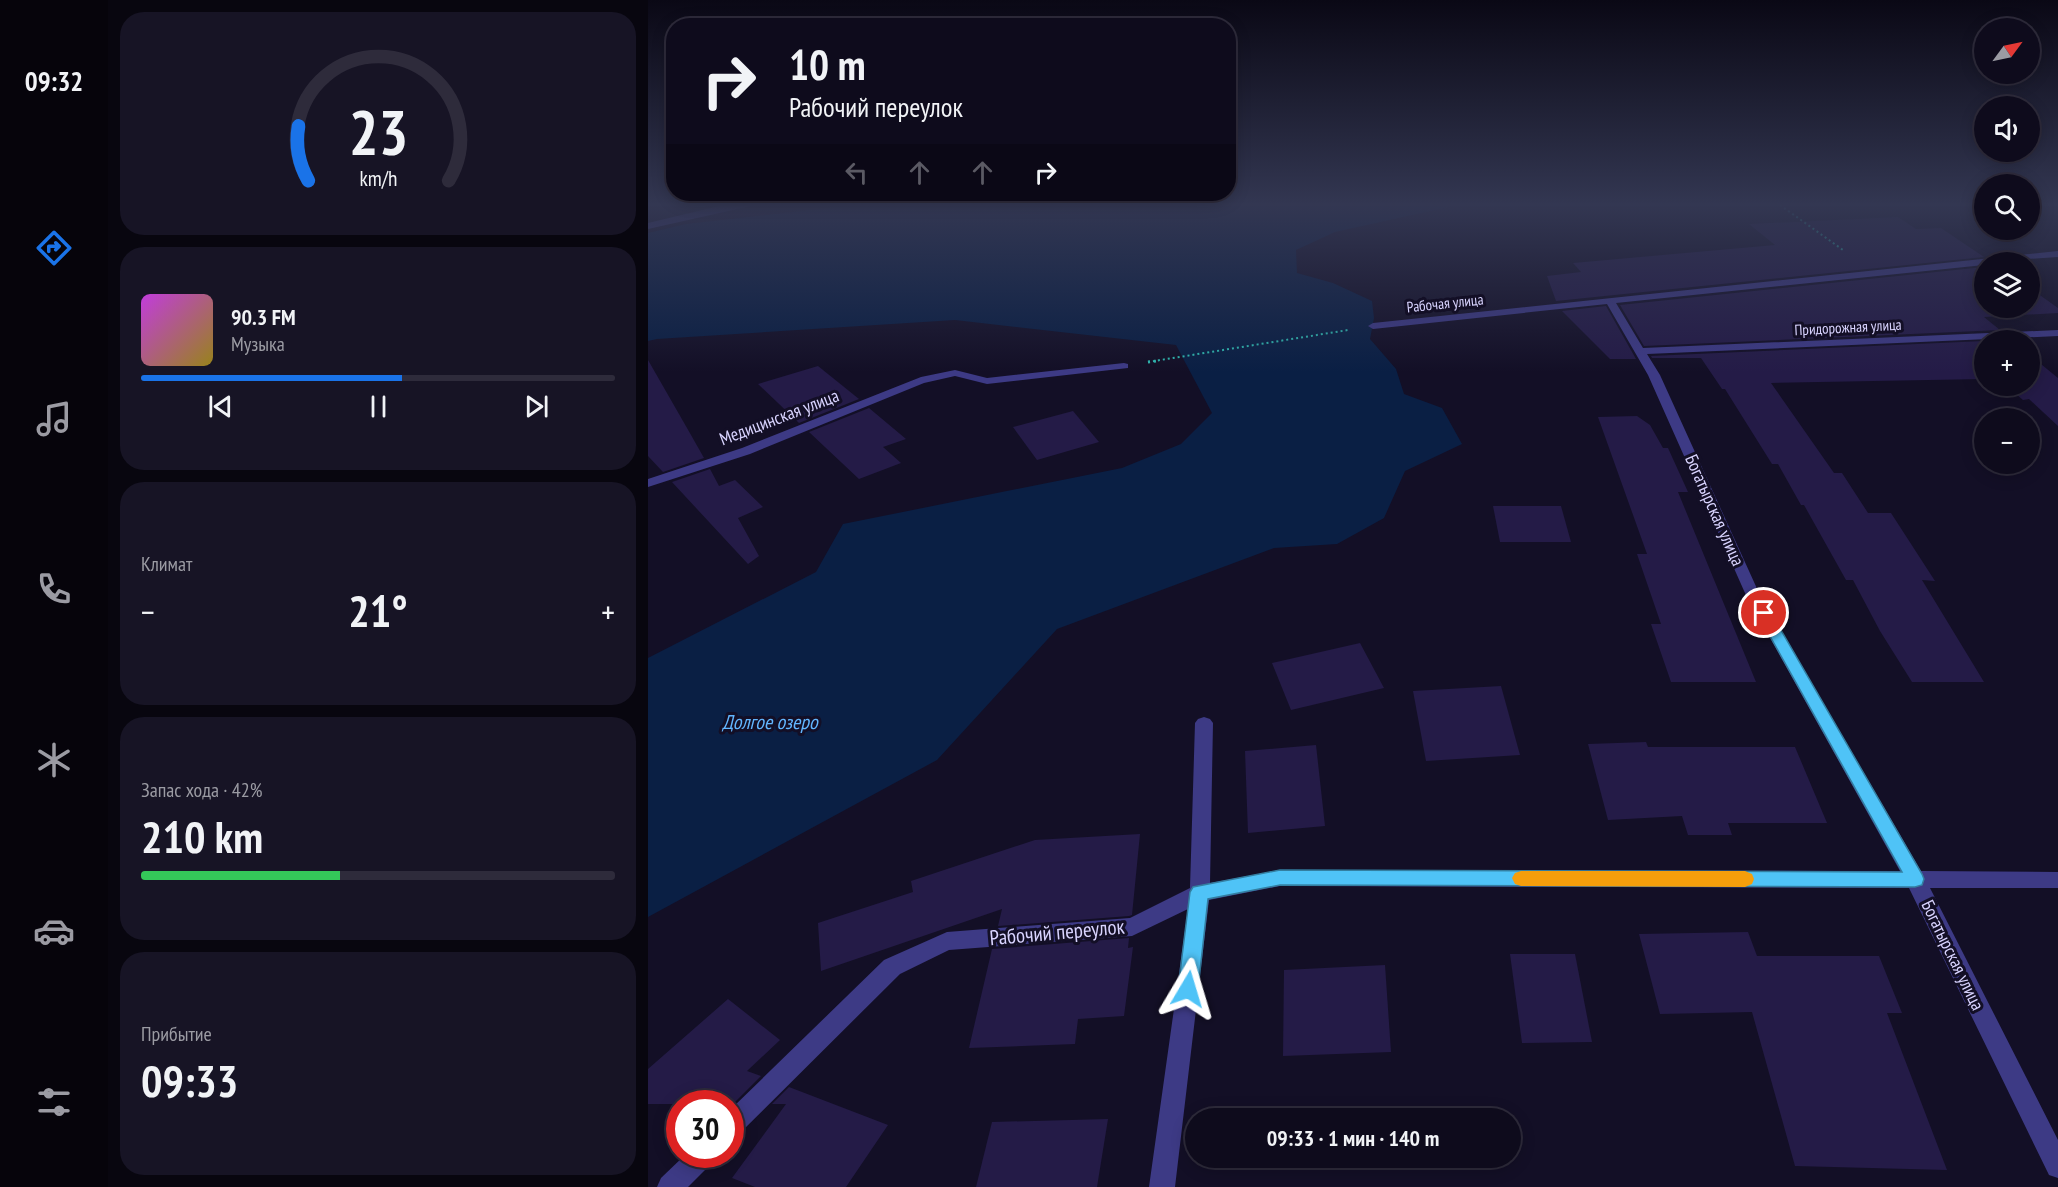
<!DOCTYPE html>
<html lang="ru">
<meta charset="utf-8">
<style>
body{margin:0;font-family:"PT Sans Narrow",sans-serif;background:#171425;color:#f1f3f6;height:100vh;display:flex;flex-direction:column;font-size:22px;white-space:nowrap}
*{box-sizing:border-box;margin:0}
p{font-size:20px;color:#9b9ba3}
.icon{flex:none;width:33px;height:33px;fill:none;stroke:currentColor;stroke-width:2;stroke-linecap:round;stroke-linejoin:round}
.map{position:relative;flex:1;overflow:hidden}
.side{display:flex;flex-direction:column;gap:12px;padding:12px;background:#08060f;width:540px}
.side>*{flex:none}
.top-card{position:absolute;left:18px;top:18px;width:570px;height:183px;border-radius:24px;box-shadow:0 3px 15px #0003,0 0 0 2px #2e2b3b;background:#0e0b1c;color:#f1f3f6;overflow:hidden}
.needle{width:39px;rotate:57deg}
.controls{position:absolute;left:1326px;top:18px;display:grid;gap:12px}
.controls a{display:grid;place-items:center;width:66px;height:66px;border-radius:50%;background:#0e0b1c;box-shadow:0 3px 15px #0003,0 0 0 2px #2e2b3b;font-size:30px}
.speed{position:absolute;left:18px;top:1090px;display:flex;gap:12px;font-size:30px;font-weight:700;text-align:center}
.speed>*{display:grid;place-content:center;width:78px;height:78px;border-radius:50%;background:#0e0b1c;box-shadow:0 3px 15px #0003,0 0 0 2px #2e2b3b;line-height:1}
.speed .limit{border:9px solid #d22;background:#fff;color:#111}
.pin{position:absolute;display:grid;place-items:center;width:51px;height:51px;color:#fff;margin:-26px;border:3px solid #fff;border-radius:50%;box-shadow:0 2px 6px #0007}
.me{position:absolute;width:66px;margin:-33px;rotate:7deg;stroke-linejoin:round;filter:drop-shadow(0 0 4px #0008)}
.turn{display:flex;align-items:center;gap:21px;height:126px;padding:0 24px;font-size:27px}
.turn .icon{width:78px;height:78px;stroke-width:2.5}
.turn b{display:block;font-size:42px;line-height:51px}
.lanes{display:flex;align-items:center;height:57px;padding:0 24px;background:#0003;justify-content:center;gap:30px;direction:ltr}
.lanes .off{opacity:.35}
.big{font-size:45px;font-weight:700;line-height:1.1}
.side .tile{flex:1;display:flex;flex-direction:column;justify-content:center;gap:9px;min-width:0;padding:0 21px;border-radius:24px;background:#171425}
.side .dial{align-items:center;gap:0}
.dial svg{height:156px;overflow:visible;fill:none;stroke:#2e2b3b;stroke-width:7;stroke-linecap:round;text-anchor:middle}
.dial text{fill:#f1f3f6;stroke:none}
.song{display:flex;align-items:center;gap:18px}
.cover{width:72px;height:72px;border-radius:9px;background:linear-gradient(135deg,hsl(290 70% 55%),hsl(50 70% 35%))}
.played{height:6px;border-radius:3px;background:linear-gradient(90deg,#1a73e8 55%,#2e2b3b 55%)}
.keys{display:flex;justify-content:space-around;direction:ltr}
.heat{display:flex;justify-content:space-between;align-items:center;font-size:33px;direction:ltr}
.charge{height:9px;border-radius:4px;background:linear-gradient(90deg,#34c759 42%,#2e2b3b 0)}
.trip{position:absolute;left:537px;top:1108px;width:336px;height:60px;border-radius:30px;background:#0e0b1c;box-shadow:0 3px 15px #0003,0 0 0 2px #2e2b3b;font-weight:700;line-height:60px;text-align:center}
main{display:flex;flex:1;min-height:0}
.tabs{display:flex;flex-direction:column;width:108px;justify-content:space-around;align-items:center;background:#06040b;color:#9b9ba3}
.tabs .icon{width:42px;height:42px}
.tabs .current{color:#1a73e8}
.tabs b{font-size:27px;color:#f1f3f6}
.map>svg:first-child{display:block}
.water{fill:#0a1f44}
.building{fill:#241b47}
.lines{fill:none;stroke-linecap:round;stroke-linejoin:round}
.path-far1{stroke:#2fb8b0;stroke-width:2;stroke-dasharray:2 3;stroke-linecap:butt}
.path{stroke:#2fb8b0;stroke-width:3;stroke-dasharray:2 4;stroke-linecap:butt}
.street{fill:#3d3a85;fill-rule:evenodd}
.route{fill:#4fc3f7;stroke:#337fa1;stroke-width:1.5}
.slow{fill:#f59e0b}
.labels{text-anchor:middle;dominant-baseline:central;stroke-width:6;stroke-linejoin:round;paint-order:stroke}
.far-street-label{font-size:15px;fill:#d9d4ff;stroke:#130f26}
.street-label{font-size:18px;fill:#d9d4ff;stroke:#130f26}
.water-label{font-size:20px;font-style:italic;fill:#62b6ff;stroke:#130f26}
.near-street-label{font-size:21px;fill:#d9d4ff;stroke:#130f26}
</style>
<main>
<nav class="tabs">
<b>09:32</b>
<svg class="icon current" aria-label="directions" viewBox="0 0 24 24"><path d="M12 3l9 9-9 9-9-9zM9 14v-3h6M13 9l2 2-2 2"/></svg>
<svg class="icon" aria-label="music" viewBox="0 0 24 24"><path d="M9 18V5l10-2v13"/><circle cx="6" cy="18" r="3"/><circle cx="16" cy="16" r="3"/></svg>
<svg class="icon" aria-label="phone" viewBox="0 0 24 24"><path d="M5 4h4l2 5-3 2q2 4 5 5l2-3 5 2v4C11 20 4 13 5 4z"/></svg>
<svg class="icon" aria-label="climate" viewBox="0 0 24 24"><path d="M12 3v18M4 7l16 10M4 17L20 7"/></svg>
<svg class="icon" aria-label="car" viewBox="0 0 24 24"><path d="M5 17H2v-5l4-1 3-4h7l3 4 3 1v5h-3M9 17h6M6 11h13"/><circle cx="7" cy="17" r="2"/><circle cx="17" cy="17" r="2"/></svg>
<svg class="icon" aria-label="filters" viewBox="0 0 24 24"><path d="M4 7h16M4 17h16"/><circle cx="9" cy="7" r="2"/><circle cx="15" cy="17" r="2"/></svg>
</nav>
<section class="side">
<div class="tile dial"><svg viewBox="0 0 100 80">
<path d="M14 69A42 42 0 1 1 86 69"/>
<path d="M14 69A42 42 0 0 1 9 41" stroke="#1a73e8"/>
<text x="50" y="56" font-size="32" font-weight="700">23</text>
<text x="50" y="72" font-size="11">km/h</text>
</svg></div>
<div class="tile">
<div class="song"><i class="cover"></i><div><b>90.3 FM</b><p>Музыка</p></div></div>
<div class="played"></div>
<div class="keys"><svg class="icon" aria-label="previous" viewBox="0 0 24 24"><path d="M18 5L8 12l10 7zM5 5v14"/></svg><svg class="icon" aria-label="pause" viewBox="0 0 24 24"><path d="M8 5v14M16 5v14"/></svg><svg class="icon" aria-label="next" viewBox="0 0 24 24"><path d="M6 5l10 7-10 7zM19 5v14"/></svg></div>
</div>
<div class="tile"><p>Климат</p>
<div class="heat"><a>−</a><b class="big">21°</b><a>+</a></div>
</div>
<div class="tile"><p>Запас хода · 42%</p><b class="big">210 km</b><div class="charge"></div></div>
<div class="tile"><p>Прибытие</p><b class="big">09:33</b></div>
</section>
<div class="map">
<svg width="1410" height="1187" viewBox="0 0 1410 1187">
<rect width="100%" height="100%" fill="#130f26"/>
<path class="water" d="M206,205h604l-123,27 -39,18 1,23 36,10 39,18 2,17 -4,21 26,30 8,25 38,14 20,36 -57,27 -21,47 -47,26 -63,4 -217,81 -120,131 -289,157v-259l168,-86 27,-48 279,-56 59,-24 31,-31 -36,-68 -221,-25 -298,19 -9,2v-108l38,-9z"/>
<g class="building">
<path d="M1250,217l18,12 25,-1 43,29 -428,44 -9,-25 34,-4 -8,-9 202,-18 -26,-21z"/>
<path d="M1336,267v41h46v-20l28,20v5l-74,4 16,13 -356,16 -24,-41z"/>
<path d="M958,306l30,53h-26l-48,-48z"/>
<path d="M1336,341v38l-213,4 63,90h8l26,40h23l44,68 -13,-1 62,102h-72l-32,-51 -27,-51h-7l-42,-75h-3l-23,-41h-6l-47,-75h-3l-21,-31h-49l-1,-2z"/>
<path d="M1382,355l28,23v48l-29,-27 -6,1 -16,-14h23z"/>
<path d="M0,360l43,75 13,23 -41,14 -15,-16z"/>
<path d="M170,366l41,33 -60,24 -41,-39z"/>
<path d="M221,408l37,31 -23,8 18,16 -42,16 -50,-47z"/>
<path d="M425,411l26,31 -62,18 -24,-33z"/>
<path d="M989,416l13,9 13,23h5l20,44h-10l78,190h-85l-20,-58h10l-24,-70h10l-49,-137z"/>
<path d="M62,469l9,17 16,-6 28,27 -25,11 21,38 -11,8 -76,-82z"/>
<path d="M845,506h68l10,36h-71z"/>
<path d="M712,643l24,45 -93,22 -19,-47z"/>
<path d="M853,686l19,69 -94,6 -13,-70z"/>
<path d="M998,742l2,5h147l32,76h-99l4,12h-44l-6,-19 -74,4 -20,-76z"/>
<path d="M668,745l9,81 -77,7 -3,-82z"/>
<path d="M492,834l-8,81 -3,1 -131,10 4,-17 -181,62 -3,-48 95,-31 -2,-11 124,-41z"/>
<path d="M1100,932l9,24h122l23,57h-15l60,157 -152,-4 -43,-154 -92,2 -21,-80z"/>
<path d="M481,938l-1,10 5,-1 -9,69 -46,3 -3,25 -106,4 23,-99z"/>
<path d="M862,954h65l17,88 -70,1z"/>
<path d="M737,965l6,87 -108,4 1,-86z"/>
<path d="M80,999l52,41 -33,31 14,5 -28,28h-85v-35z"/>
<path d="M141,1087l99,38 -42,62h-91l-23,-9 54,-74h-14z"/>
<path d="M460,1119l-11,68h-121l16,-65z"/>
</g>
<g class="lines">
<g class="path-far1">
<path d="M1132,205l63,45"/>
<path d="M500,362l200,-32"/>
</g>
<path class="path" d="M500,362l9,-1"/>
<g class="street">
<path d="M107,205l-107,24v-6l71,-17z"/>
<path d="M1410,251v6l-74,5v3l-368,38 27,45 415,-18v6l-411,18 13,21 99,218 162,278 137,1v16h-128l128,252v38l-9,-3 -140,-287 -629,-2 -71,14 -34,287h-26l39,-278 -56,27 -183,14 -49,24 -162,161 -8,4v-29l154,-150 63,-28 183,-14 60,-30 5,-165 3,-4 6,-2 6,2 3,4 -3,160 70,-13 620,1 -155,-278 -97,-218 -41,-71 -234,25 -5,-3 5,-3z"/>
<path d="M476,363l4,1v4l-141,16 -32,-8 -31,7 -174,71 -102,33v-8l94,-31 179,-71 34,-7 32,8z"/>
<path d="M37,1155h29l-3,9 -23,23h-31l4,-9z"/>
</g>
</g>
<linearGradient id="sky" x2="0" y2="1"><stop stop-color="#0a0815"/><stop offset="0.55" stop-color="#333752"/><stop offset="1" stop-color="#333752" stop-opacity="0"/></linearGradient>
<rect width="1410" height="372" fill="url(#sky)"/>
<path class="route" d="M1116,609l7,4 151,261 2,5 -2,6 -7,2 -635,-2 -72,14 -10,90 -3,6 -7,3 -7,-3 -3,-6 12,-97 3,-5 87,-17 622,2 -145,-259z"/>
<path class="slow" d="M873,871h224l7,3 2,5 -2,5 -7,3 -224,-1 -6,-2 -3,-6 3,-5z"/>
<g class="labels">
<g class="far-street-label">
<text transform="translate(797 303) rotate(-6)">Рабочая улица</text>
<text transform="translate(1200 327) rotate(-3)">Придорожная улица</text>
</g>
<g class="street-label">
<text transform="translate(131 417) rotate(-21)">Медицинская улица</text>
<text transform="translate(1067 510) rotate(66)">Богатырская улица</text>
<text transform="translate(1305 955) rotate(64)">Богатырская улица</text>
</g>
<g class="water-label">
<text x="122" y="722">Долгое озеро</text>
</g>
<g class="near-street-label">
<text transform="translate(409 932) rotate(-5)">Рабочий переулок</text>
</g>
</g>
</svg>
<div class="controls">
<a><svg class="needle" viewBox="-14 -14 28 28"><path d="M0-13l5 13h-10z" fill="#e53935"/><path d="M0 13l5-13h-10z" fill="#9b9ba3"/></svg></a>
<a><svg class="icon" aria-label="sound" viewBox="0 0 24 24"><path d="M4 9h4l5-4v14l-5-4H4zM17 9q2 3 0 6"/></svg></a>
<a><svg class="icon" aria-label="search" viewBox="0 0 24 24"><circle cx="10" cy="10" r="6"/><path d="M15 15l6 6"/></svg></a>
<a><svg class="icon" aria-label="layers" viewBox="0 0 24 24"><path d="M12 4l9 5-9 5-9-5zM3 14l9 5 9-5"/></svg></a>
<a>+</a>
<a>−</a>
</div>
<div class="speed"><div class="limit">30</div></div>
<div class="pin" style="left:1116px;top:613px;background:#d93025"><svg class="icon" aria-label="arrive" viewBox="0 0 24 24"><path d="M6 21V4h12l-3 4 3 4H6"/></svg></div>
<svg class="me" style="left:540px;top:989px" viewBox="-20 -20 40 40"><path d="M0-17L14 15 0 8-14 15z" fill="#4fc3f7" stroke="#fff" stroke-width="4"/></svg>
<div class="trip">09:33 · 1 мин · 140 m</div>
<div class="top-card">
<div class="turn"><svg class="icon" aria-label="right" viewBox="0 0 24 24"><path d="M7 20v-9h11M14 6l5 5-5 5"/></svg><div><b>10 m</b>Рабочий переулок</div></div>
<div class="lanes"><svg class="icon off" aria-label="left" viewBox="0 0 24 24"><path d="M17 20v-9H6M10 6l-5 5 5 5"/></svg><svg class="icon off" aria-label="ahead" viewBox="0 0 24 24"><path d="M12 20V5M6 11l6-6 6 6"/></svg><svg class="icon off" aria-label="ahead" viewBox="0 0 24 24"><path d="M12 20V5M6 11l6-6 6 6"/></svg><svg class="icon" aria-label="right" viewBox="0 0 24 24"><path d="M7 20v-9h11M14 6l5 5-5 5"/></svg></div>
</div>
</div>
</main>
